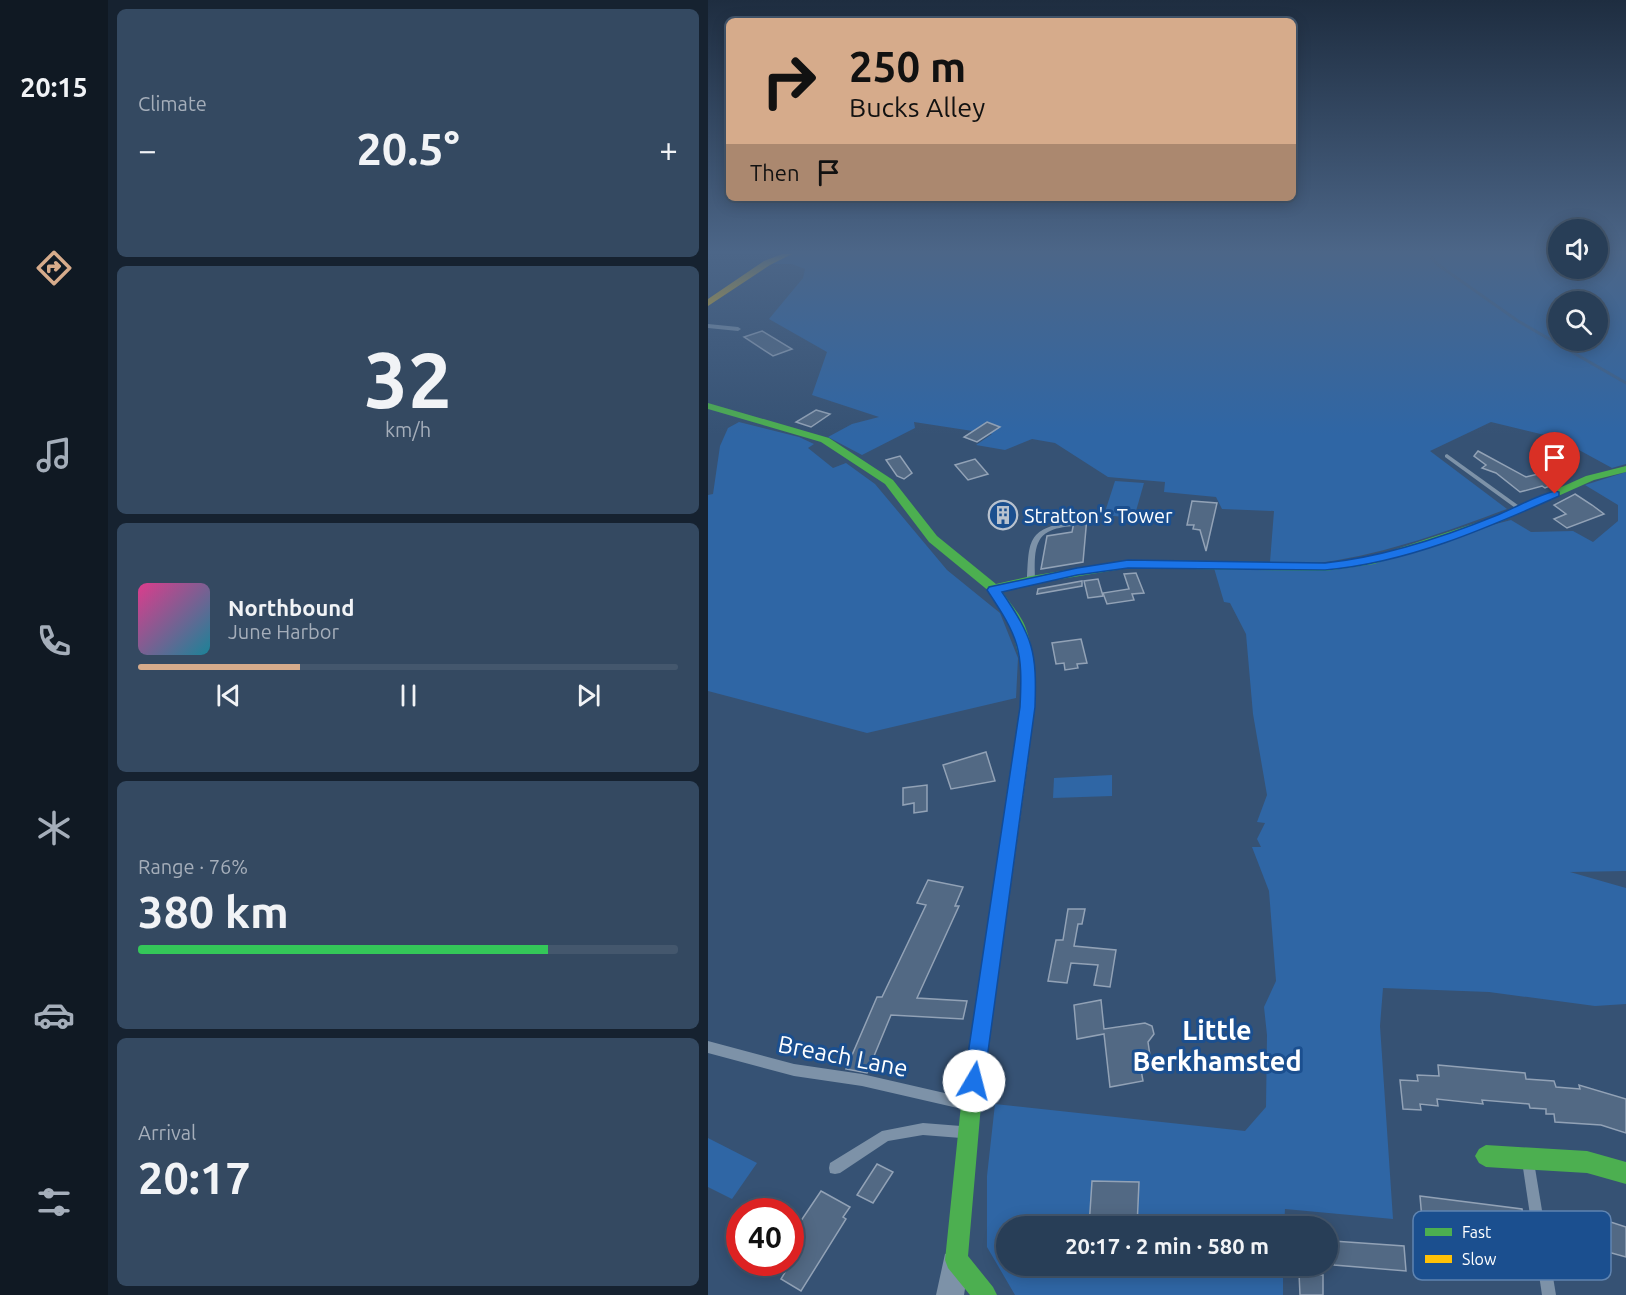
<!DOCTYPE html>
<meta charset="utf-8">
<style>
body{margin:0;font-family:Ubuntu,sans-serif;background:#344961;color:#f1f3f6;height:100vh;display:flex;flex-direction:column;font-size:22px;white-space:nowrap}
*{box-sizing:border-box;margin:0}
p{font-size:20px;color:#a5aeba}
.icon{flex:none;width:33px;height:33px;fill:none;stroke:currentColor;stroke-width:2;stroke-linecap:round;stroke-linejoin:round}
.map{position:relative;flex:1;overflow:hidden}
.sheet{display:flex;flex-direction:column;gap:9px;padding:9px;background:#162230;width:600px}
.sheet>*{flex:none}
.top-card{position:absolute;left:18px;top:18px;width:570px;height:183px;border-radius:9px;box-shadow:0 3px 15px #0003,0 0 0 2px #44576d;background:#d6ab8b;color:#111;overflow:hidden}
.buttons{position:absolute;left:840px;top:219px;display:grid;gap:12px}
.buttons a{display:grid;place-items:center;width:60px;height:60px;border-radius:50%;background:#283e57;box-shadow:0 3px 15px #0003,0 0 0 2px #44576d;font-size:30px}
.speed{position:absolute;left:18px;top:1198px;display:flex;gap:12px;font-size:30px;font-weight:700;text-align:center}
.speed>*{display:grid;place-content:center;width:78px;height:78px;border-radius:50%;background:#283e57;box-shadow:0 3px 15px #0003,0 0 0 2px #44576d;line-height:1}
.speed .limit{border:9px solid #d22;background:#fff;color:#111}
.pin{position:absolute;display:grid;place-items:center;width:51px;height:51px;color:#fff;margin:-62px -26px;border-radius:50% 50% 50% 0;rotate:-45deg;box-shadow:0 0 6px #0007}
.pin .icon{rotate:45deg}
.me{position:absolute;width:66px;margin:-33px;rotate:8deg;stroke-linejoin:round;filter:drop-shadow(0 0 4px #0008)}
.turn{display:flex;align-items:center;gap:21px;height:126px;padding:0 24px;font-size:27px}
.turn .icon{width:78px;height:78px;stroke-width:2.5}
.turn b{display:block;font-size:42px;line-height:51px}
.then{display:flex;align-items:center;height:57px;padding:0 24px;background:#0003;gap:12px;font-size:22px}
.big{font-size:45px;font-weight:700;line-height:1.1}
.sheet .widget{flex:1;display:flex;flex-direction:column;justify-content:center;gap:9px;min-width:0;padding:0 21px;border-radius:9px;background:#344961}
.sheet .dial{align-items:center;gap:0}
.dial b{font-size:78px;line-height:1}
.song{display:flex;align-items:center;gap:18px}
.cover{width:72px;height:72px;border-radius:9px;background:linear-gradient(135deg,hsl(330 70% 55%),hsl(190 70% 35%))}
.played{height:6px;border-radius:3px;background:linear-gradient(90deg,#d6ab8b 30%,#44576d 30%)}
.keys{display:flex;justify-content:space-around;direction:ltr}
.heat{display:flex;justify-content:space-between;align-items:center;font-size:33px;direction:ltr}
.charge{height:9px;border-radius:4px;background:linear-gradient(90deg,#34c759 76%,#44576d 0)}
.trip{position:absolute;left:288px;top:1216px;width:342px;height:60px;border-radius:30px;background:#283e57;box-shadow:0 3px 15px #0003,0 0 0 2px #44576d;font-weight:700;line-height:60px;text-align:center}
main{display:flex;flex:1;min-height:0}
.dock{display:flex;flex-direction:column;width:108px;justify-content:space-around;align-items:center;background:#101923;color:#a5aeba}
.dock .icon{width:42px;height:42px}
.dock .current{color:#d6ab8b}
.dock b{font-size:27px;color:#f1f3f6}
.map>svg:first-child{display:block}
.green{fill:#2f66a5;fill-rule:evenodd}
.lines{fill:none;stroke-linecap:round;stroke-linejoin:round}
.stream{stroke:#3b618d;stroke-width:3}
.building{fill:#526984;stroke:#92a2b6;stroke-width:1.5}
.lane{fill:#7d92a8;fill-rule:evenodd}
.street{fill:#7d92a8;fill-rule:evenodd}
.fast{fill:#4caf50;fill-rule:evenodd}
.slow{fill:#ffc107;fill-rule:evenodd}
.route{fill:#1a73e8;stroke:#114b97;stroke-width:1.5}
.labels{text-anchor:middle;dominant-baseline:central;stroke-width:6;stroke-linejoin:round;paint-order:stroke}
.poi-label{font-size:20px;fill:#fff;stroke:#1b4f8f;text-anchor:start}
.near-street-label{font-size:24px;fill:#fff;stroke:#1b4f8f}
.near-quarter-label{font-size:27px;font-weight:bold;fill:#fff;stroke:#1b4f8f}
.key{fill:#1b4f8f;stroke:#5f84b1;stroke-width:1.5}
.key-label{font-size:16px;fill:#fff}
</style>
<main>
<nav class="dock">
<b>20:15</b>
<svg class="icon current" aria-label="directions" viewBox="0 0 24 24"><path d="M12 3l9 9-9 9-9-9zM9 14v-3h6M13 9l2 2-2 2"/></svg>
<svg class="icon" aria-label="music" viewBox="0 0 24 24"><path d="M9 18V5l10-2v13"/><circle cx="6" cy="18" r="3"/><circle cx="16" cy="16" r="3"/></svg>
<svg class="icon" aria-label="phone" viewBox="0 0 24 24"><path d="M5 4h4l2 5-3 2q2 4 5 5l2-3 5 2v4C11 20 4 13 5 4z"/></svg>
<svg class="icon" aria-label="climate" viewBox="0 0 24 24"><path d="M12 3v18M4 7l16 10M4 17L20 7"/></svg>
<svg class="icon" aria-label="car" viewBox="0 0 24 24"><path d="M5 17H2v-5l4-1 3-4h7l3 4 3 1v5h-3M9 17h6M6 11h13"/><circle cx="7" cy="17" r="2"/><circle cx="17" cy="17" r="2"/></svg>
<svg class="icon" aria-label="filters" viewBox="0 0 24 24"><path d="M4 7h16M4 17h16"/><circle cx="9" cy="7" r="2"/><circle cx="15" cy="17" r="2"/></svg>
</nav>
<section class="sheet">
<div class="widget"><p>Climate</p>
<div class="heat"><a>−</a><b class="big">20.5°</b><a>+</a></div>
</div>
<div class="widget dial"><b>32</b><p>km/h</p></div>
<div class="widget">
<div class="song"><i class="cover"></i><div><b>Northbound</b><p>June Harbor</p></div></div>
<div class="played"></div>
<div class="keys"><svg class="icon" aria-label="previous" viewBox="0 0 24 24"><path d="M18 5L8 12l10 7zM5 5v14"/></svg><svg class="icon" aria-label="pause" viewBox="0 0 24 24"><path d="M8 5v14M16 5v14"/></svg><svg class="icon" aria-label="next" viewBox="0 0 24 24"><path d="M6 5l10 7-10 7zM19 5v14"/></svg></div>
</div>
<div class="widget"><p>Range · 76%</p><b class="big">380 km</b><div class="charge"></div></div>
<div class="widget"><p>Arrival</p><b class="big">20:17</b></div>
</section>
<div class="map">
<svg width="918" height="1295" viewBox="0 0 918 1295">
<rect width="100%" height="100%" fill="#365274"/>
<g class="green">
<path d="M85,254h765v14h40v-14h28v210l-14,4 -55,-30 -66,-16 -61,29 77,58c-59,22 -119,44 -182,53 -18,2 -37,0 -55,0l4,-51 -52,-2 -6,-12 -52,-5 1,-10 -57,-5 -53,-34 -23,-4 -27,11 -29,-5 16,-11 -78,-12 1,6 -53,27 -34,-18 24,-13 27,-7 -67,-22 15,-43 -58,-33 34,-41 2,-9 -13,-5h-25zM850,302h40v38h-40z"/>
<path d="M31,422l60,15 15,7 -6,4 25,20 13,-5 29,21 72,86 53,43 18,45 -2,40 -149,35 -159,-42v-196l5,-1 7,-48 8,-18z"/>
<path d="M918,472v399l-56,1 56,16v116l-31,2 -106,-14 -106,-4 -3,38 13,193 -108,-10 -1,18h-278v39h277v29h-268l-28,-48v-71l8,-72 250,27 21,-24 1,-72 -3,-28 12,-26 -7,-90 -17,-44h9l-4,-8 8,-16 -8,-1 10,-27 -14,-81 -7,-80 -16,-31 -6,-1 -10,-34 111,1 186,-49 20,12 42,-1 20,11 25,-21v-16l-33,-20z"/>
<path d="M407,481l29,2 -10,35 -30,-3z"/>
<path d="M404,775v21l-59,2 1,-20z"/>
<path d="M0,1138l49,25 -25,36 -24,-12z"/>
</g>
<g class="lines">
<path class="stream" d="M721,254l8,10 81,57 108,62"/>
</g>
<g class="building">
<path d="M54,331l30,18 -19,7 -29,-19z"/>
<path d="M108,410l14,4 -19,13 -15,-5z"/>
<path d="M279,422l13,5 -23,15 -13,-5z"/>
<path d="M770,451l48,26 20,-5 6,4 5,-1 7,5 -19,8 -3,-2 -22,6 -24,-19 -14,-5 4,-3 -12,-9z"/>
<path d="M192,456l12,17 -8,6 -7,-3 -11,-16z"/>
<path d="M267,459l13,15 -20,6 -13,-15z"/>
<path d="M867,494l17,11 12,9 -37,14 -13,-9 12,-5 -12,-9z"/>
<path d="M484,501l25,2 -11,48 -6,-21 -7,-1 1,-4h-7z"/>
<path d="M367,517h12l-4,45 -42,7 6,-33 25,-4z"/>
<path d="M428,573l8,20 -12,1 2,6 -27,4 -4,-11 26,-4 -5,-15z"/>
<path d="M390,579l5,17 -15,2 -4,-17z"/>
<path d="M374,581v5l-45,8 1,-5z"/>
<path d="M373,639l6,24 -10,1 1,4 -13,2 -1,-7 -8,1 -4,-21z"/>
<path d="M278,752l9,29 -44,8 -8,-24z"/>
<path d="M219,785v26l-13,2v-10l-11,2v-17z"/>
<path d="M220,880l35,7 -8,19h4l-42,92 50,3 -4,18 -72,-4 -24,58 -21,-4 31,-72h5l44,-92 -9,-2z"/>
<path d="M360,909h17l-3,15h-4l-4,22 42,4 -6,37 -16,-2 4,-20 -27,-2 -4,20 -19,-2 8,-41h7z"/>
<path d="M393,1000l3,29 41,-6 7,3 2,8 -6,8 4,27 -11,1 2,11 -33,6 -6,-53 -27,5 -3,-34z"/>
<path d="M730,1065l87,8 1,6 28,2 2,6 24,2 -1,-4 47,14v34l-25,-8 -46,-3 -1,-8h-8v-5l-16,-1 -1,-4 -47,-4 1,4 -46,-5 1,7 -18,-2 1,6 -18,-1 -3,-29 18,1 -1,-6 22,1z"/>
<path d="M169,1164l16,8 -20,31 -16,-8z"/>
<path d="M384,1181l47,1 -2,45h-48z"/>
<path d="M113,1191l29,16 -7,10 3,2 -45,72 -20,-12 9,-15v-27z"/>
<path d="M712,1196l102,13 5,36 -104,-14z"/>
<path d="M878,1214l40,13v30l-18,-5v12l-15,-5 1,-12 -8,-3z"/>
<path d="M625,1241l71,5 2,25 -72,-6z"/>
<path d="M591,1273l24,2v20h-23z"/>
</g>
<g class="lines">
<g class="lane">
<path d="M0,324l30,3 3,2 -3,2 -30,-3z"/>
<path d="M739,454l75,54v2h-4l-73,-53v-2z"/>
<path d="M361,522l4,2 -1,2c-8,1 -17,2 -24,6 -16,8 -13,32 -13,48l-4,2h-3l-1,-2c2,-38 0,-51 42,-58z"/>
<path d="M0,1041l86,23 68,10 100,23 4,2 2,4 -2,4 -4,2 -100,-23 -68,-10 -86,-23z"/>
<path d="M215,1123l38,3 4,2 2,4 -2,4 -4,2 -38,-3 -35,6 -48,32 -5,1 -5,-1 -1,-5 1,-5 52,-32z"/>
<path d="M821,1162l5,1 1,5 21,127h-14l-19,-127 1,-5z"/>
</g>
<path class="street" d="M247,1250l10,4 4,10 -5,31h-28l9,-41z"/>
<g class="fast">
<path d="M0,403l121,35 64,42 44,56 59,48 35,-8 97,-16 197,3 47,-6 122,-40 92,-41 40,-10v6l-32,8 -92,41 -128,43 -49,7 -197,-3 -97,16 -29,7c7,11 18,23 23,35 17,44 8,89 3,134l-3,4h-10l-3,-4 8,-53 2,-38 -11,-44 -21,-33 -61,-50 -44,-58 -64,-42 -113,-33z"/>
<path d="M278,990l7,3 2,6 -14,106 -13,151 25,31 4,8h-27l-22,-27 -3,-8 16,-155 16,-106 2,-6z"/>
<path d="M778,1145l101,6 39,11v22l-39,-11 -101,-6 -7,-4 -4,-7 4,-7z"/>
</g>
<g class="slow">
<path d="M74,254h10l-22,11 -62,41v-7l56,-38z"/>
<path d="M312,754l5,2 3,4 -33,239 -2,6 -7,3 -7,-3 -2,-6 35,-239 3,-4z"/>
</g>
</g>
<linearGradient id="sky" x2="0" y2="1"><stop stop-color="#1e2d40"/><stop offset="0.58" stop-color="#4c6688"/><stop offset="1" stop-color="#4c6688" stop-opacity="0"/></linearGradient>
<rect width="918" height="435" fill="url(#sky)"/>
<path class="route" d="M847,491l4,1v4c-74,33 -152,67 -234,74l-197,-2 -51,7 -75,17c31,46 35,59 33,115l-51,374 -3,7 -7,3 -7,-3 -3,-7 56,-374c3,-58 -1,-69 -33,-117l2,-3 88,-19 51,-8 197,3c58,-6 116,-25 170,-47 20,-8 40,-20 60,-25z"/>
<defs>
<g id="building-ring" transform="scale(1.5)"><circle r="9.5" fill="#1b4f8f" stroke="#b9c2ce" stroke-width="1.5"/><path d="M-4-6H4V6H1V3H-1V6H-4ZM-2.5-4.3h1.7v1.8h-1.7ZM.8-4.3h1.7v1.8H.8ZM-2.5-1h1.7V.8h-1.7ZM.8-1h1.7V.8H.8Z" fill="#b9c2ce"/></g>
</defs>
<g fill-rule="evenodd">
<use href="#building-ring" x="295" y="515"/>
</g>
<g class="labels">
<g class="poi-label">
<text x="316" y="515">Stratton's Tower</text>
</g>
<g class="near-street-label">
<text transform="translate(135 1056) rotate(11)">Breach Lane</text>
</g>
<g class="near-quarter-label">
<text x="509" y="1030">Little<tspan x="509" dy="31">Berkhamsted</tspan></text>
</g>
</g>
<rect x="705" y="1211" width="198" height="69" rx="9" class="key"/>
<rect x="717" y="1228" width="27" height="8" fill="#4caf50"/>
<rect x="717" y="1255" width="27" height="8" fill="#ffc107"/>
<g class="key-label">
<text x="754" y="1238">Fast</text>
<text x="754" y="1265">Slow</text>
</g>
</svg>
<div class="buttons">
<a><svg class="icon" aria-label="sound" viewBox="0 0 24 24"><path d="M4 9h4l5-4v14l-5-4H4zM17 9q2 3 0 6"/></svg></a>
<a><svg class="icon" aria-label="search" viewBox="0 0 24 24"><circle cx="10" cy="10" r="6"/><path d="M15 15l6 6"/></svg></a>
</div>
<div class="speed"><div class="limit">40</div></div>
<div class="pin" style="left:847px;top:494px;background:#d93025"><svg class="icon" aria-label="arrive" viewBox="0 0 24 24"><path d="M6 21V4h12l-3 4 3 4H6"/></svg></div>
<svg class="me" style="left:266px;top:1081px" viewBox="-20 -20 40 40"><circle r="19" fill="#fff"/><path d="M0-13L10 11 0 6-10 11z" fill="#1a73e8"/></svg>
<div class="trip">20:17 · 2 min · 580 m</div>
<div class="top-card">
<div class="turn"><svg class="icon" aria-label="right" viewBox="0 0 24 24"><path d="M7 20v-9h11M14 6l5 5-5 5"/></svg><div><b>250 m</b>Bucks Alley</div></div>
<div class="then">Then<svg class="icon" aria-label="arrive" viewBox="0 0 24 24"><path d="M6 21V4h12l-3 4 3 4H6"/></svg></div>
</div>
</div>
</main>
